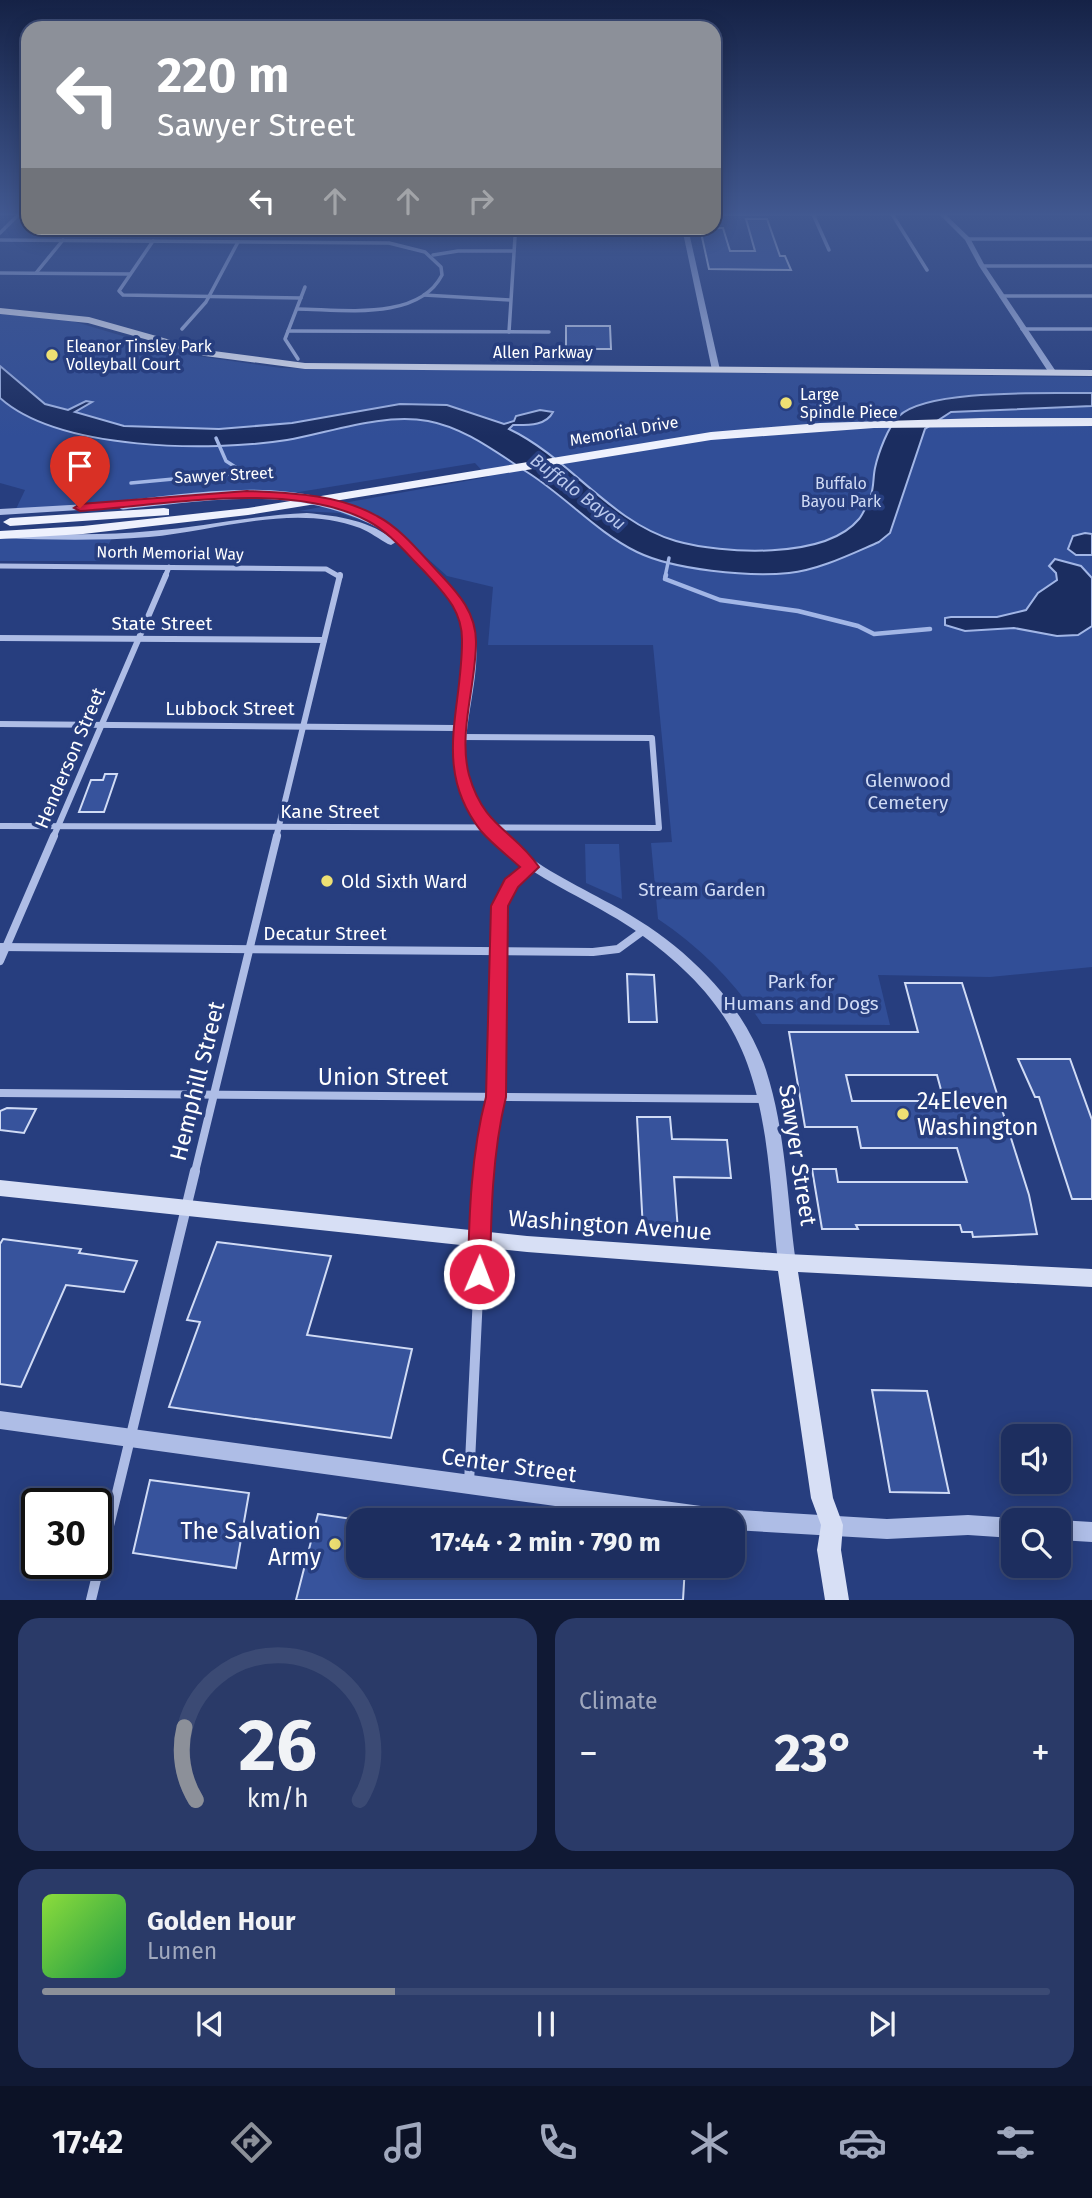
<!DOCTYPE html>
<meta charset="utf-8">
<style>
body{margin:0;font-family:"Fira Sans",sans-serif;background:#2a3a68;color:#f1f3f6;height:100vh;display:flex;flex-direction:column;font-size:26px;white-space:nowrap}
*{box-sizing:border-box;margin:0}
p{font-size:23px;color:#a0a8bd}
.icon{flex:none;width:38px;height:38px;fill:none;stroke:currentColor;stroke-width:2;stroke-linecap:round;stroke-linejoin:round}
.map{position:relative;height:1600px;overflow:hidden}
.sheet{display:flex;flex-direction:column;gap:18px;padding:18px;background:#101934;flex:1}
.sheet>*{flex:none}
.top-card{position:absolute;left:21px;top:21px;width:700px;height:214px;border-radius:21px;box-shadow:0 4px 18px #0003,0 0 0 2px #3b4a74;background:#8c9099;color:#fff;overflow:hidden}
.fabs{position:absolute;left:1001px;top:1424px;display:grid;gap:14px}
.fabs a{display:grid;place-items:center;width:70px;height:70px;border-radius:14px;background:#1d2e5f;box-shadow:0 4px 18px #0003,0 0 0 2px #3b4a74;font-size:35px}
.speed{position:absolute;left:21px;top:1488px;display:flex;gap:14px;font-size:35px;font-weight:700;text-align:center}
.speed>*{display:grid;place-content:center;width:91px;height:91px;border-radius:50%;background:#1d2e5f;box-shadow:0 4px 18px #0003,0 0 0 2px #3b4a74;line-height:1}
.speed .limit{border:4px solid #111;border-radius:10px;background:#fff;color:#111}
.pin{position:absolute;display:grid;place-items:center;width:60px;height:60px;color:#fff;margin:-72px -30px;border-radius:50% 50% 50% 0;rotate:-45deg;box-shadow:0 0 7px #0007}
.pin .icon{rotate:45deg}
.me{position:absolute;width:77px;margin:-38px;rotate:1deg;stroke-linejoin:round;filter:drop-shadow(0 0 5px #0008)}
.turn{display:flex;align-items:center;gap:24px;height:147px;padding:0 21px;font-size:32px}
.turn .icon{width:91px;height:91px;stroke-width:2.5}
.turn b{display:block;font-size:49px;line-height:60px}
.lanes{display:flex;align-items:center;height:66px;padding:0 21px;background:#0003;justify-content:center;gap:35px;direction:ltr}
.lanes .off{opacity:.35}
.big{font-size:52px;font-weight:700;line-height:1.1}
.sheet .card{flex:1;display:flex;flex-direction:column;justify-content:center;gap:10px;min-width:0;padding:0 24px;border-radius:21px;background:#2a3a68}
.sheet .dial{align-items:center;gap:0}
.dial svg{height:182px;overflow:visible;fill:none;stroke:#3b4a74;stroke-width:7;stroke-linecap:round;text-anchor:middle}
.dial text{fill:#f1f3f6;stroke:none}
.song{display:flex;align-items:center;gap:21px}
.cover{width:84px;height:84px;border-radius:10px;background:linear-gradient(135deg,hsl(90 70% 55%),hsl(140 70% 35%))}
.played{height:7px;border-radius:4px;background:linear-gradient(90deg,#8c9099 35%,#3b4a74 35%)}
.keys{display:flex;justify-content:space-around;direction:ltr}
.heat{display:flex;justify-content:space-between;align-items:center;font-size:38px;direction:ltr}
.sheet .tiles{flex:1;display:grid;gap:18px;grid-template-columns:1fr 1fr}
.card:last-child{grid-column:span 2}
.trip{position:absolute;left:346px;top:1508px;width:399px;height:70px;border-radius:21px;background:#1d2e5f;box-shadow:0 4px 18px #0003,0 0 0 2px #3b4a74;font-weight:700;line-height:70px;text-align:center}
.dock{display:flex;height:112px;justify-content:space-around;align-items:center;background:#0c1226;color:#a0a8bd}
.dock .icon{width:49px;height:49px}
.dock .active{color:#8c9099}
.dock b{font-size:32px;color:#f1f3f6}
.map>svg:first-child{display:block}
.green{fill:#314e97}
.water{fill:#1b2d60;stroke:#a2b6e6;stroke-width:2}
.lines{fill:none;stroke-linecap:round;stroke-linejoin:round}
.stream-far1{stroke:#a2b6e6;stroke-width:3.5}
.stream{stroke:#a2b6e6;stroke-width:4.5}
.building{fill:#37539c;stroke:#d0dbf5;stroke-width:2;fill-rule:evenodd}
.minor-far4{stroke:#aebde6;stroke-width:3.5}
.minor-far3{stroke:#aebde6;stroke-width:5}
.minor-far2{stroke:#aebde6;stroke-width:6}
.minor-far1{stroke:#aebde6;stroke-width:8}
.minor{stroke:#aebde6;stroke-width:10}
.tertiary{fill:#aebde6;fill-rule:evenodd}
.secondary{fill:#d7dff5;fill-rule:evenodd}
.primary{fill:#eef1fd;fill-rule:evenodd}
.tertiary-bridge{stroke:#aebde6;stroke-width:9}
.route{fill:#e11d48;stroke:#92132f;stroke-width:2}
.poi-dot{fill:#eee073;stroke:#273e7f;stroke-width:2.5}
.labels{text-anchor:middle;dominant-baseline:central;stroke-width:7;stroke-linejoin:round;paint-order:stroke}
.far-poi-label{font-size:16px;fill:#fff;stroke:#273e7f;text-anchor:start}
.far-street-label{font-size:16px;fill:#fff;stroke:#273e7f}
.far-park-label{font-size:16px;fill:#d0dbf5;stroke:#273e7f}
.far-water-label{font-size:18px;font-style:italic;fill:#b9c8ed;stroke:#273e7f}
.street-label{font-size:19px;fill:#fff;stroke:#273e7f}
.park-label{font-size:19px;fill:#d0dbf5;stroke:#273e7f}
.poi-label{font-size:19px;fill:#fff;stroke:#273e7f;text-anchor:start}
.near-street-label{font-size:23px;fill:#fff;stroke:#273e7f}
.near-poi-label{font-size:23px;fill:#fff;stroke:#273e7f;text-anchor:start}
</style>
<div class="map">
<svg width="1092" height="1600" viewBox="0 0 1092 1600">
<rect width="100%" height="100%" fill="#273e7f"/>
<g class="green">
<path d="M0,314l69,6 114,34 98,14 811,9v590l-102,10 -112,-2 12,50 -128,-1c-27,-42 -62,-77 -104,-105l-7,-76 21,-1 -19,-197h-165l5,-58 -46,-11 -59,-53 -16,1 -33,-11 -40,-2 189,-34 -13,-14 -182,30 -277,16 9,-19 -25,-7z"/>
<path d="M112,538l-12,23h-100v-22z"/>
<path d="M585,844h34l3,55 -36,-16z"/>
</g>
<g class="water">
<path d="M0,366l45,38 23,6 18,-9 6,1 -17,10 49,14 95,3 73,-6 108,-19 47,1 57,19 10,-3 2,-5 24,-6 13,2c-7,14 -25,13 -40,13l-4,4c61,29 101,93 167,112 46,13 149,19 183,-22 5,-6 9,-17 12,-24 3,-9 2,-18 4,-27 3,-14 13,-42 24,-52 29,-28 151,-22 193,-23v13l-141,6 -26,17 -35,104 -11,9c-28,12 -60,28 -90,31 -41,4 -115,-3 -152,-21 -39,-19 -70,-54 -107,-78 -32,-20 -64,-46 -102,-53 -46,-8 -96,11 -141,19 -76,12 -228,11 -287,-42z"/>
<path d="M1085,533l7,1v21h-16l-8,-6 5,-13z"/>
<path d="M1055,559l26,7 11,12v48l-14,9 -21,1 -43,-8 -49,3 -20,-6v-7l6,-1h46l29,-7 12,-17 19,-13 -1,-7 -7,-7z"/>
</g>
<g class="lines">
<g class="stream-far1">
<path d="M131,483l106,-10 3,-3 -14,-9 -10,-23"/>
<path d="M665,577l4,-19"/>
</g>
<path class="stream" d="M666,575l-1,4 55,21 78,11 60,15 16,8 56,-5"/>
</g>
<g class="building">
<path d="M746,219h21l13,37h5l6,14 -82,-1 -9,-41h23l7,23h25z"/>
<path d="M566,326h44l1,23h-45z"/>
<path d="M105,774h12l-13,38h-25l12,-32h12z"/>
<path d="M627,974l27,1 3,47h-28z"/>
<path d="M905,983h57l67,212 8,39 -64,3 -1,-5h-10l-2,-7h-104l2,4h-36l-10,-60h24l2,13h129l-10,-34h-96l-4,-21h-52l-16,-95h129zM846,1075h91l7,26h-92z"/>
<path d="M1018,1059h52l22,61v79h-20l-33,-102h-4z"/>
<path d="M7,1108l29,1 -12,24 -24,-3v-19z"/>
<path d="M637,1117h33l2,22 55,1 4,38 -57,-1 4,54 -35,-1z"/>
<path d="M3,1239l78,10 -2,4 58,8 -13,31 -58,-7 -45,102 -21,-3v-140z"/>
<path d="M217,1242l114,14 -24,79 105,14 -21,89 -222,-31 31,-85 -13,-2z"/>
<path d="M872,1390l55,1 22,102 -59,-1z"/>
<path d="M150,1480l99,13 -13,75 -103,-15z"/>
<path d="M318,1514l41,6v46h326l-2,34h-387z"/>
</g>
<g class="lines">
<g class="minor-far4">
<path d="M813,214l16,36"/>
<path d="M892,214l35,56"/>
<path d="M406,231l1,-3"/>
<path d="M0,233l20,-20"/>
<path d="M968,239h124"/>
<path d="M0,240l389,3 36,9 16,15 1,8c-24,47 -102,34 -145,34"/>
<path d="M153,241l-34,50 4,4 178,3"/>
<path d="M433,255l25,-4h56"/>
<path d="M982,266h110"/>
<path d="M0,273l130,1"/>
<path d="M36,273l27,-33"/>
<path d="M424,295l86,5"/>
<path d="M1001,296h91"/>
<path d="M182,329l24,-27 32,-60"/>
<path d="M1022,329h70"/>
<path d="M288,331l261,1"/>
<path d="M509,332l6,-95"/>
<path d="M298,359l-13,-20 20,-52"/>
</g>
<g class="minor-far3">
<path d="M0,566l326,3 14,8"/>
<path d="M165,577l4,-10"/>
</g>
<g class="minor-far2">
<path d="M0,638l324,2"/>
<path d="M0,826l659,2 -7,-90 -192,-1"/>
<path d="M53,838l113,-263"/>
<path d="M276,838l64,-263"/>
</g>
<g class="minor-far1">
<path d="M0,947l593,5 25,-3 26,-19"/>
<path d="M0,961l54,-125"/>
<path d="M0,1093l766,6"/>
<path d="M195,1172l82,-336"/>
<path d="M484,1172l5,-47 7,-28 4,-191 11,-23 19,-16"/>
</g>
<g class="minor">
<path d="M469,1483l15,-312"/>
<path d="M91,1600l104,-429"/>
</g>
<g class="tertiary">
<path d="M938,213h6l26,25 15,28 72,107 -1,2 -7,-2 -70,-107 -14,-26z"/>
<path d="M682,228h6l32,142 -4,2 -4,-2z"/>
<path d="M123,502l3,1v4l-126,8v-6z"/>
<path d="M307,513c31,3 64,7 89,29l-5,3 -3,-1c-9,-5 -18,-12 -28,-16 -67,-25 -143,3 -211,9 -49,4 -99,3 -149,1v-6c50,2 101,4 151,-1 52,-4 103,-16 156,-18z"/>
<path d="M386,524c17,8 33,29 47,42 13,15 31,32 38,51 21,61 -27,127 8,186 29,51 83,74 132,101 67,36 130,92 155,166 20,62 21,129 30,193l-3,5 -6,3 -6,-3 -3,-5c-9,-80 -8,-177 -54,-246 -23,-35 -56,-64 -91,-88 -80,-53 -188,-77 -179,-198l-454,-4v-6l455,4c5,-35 16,-73 6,-107 -9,-29 -56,-69 -78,-89v-4z"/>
<path d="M0,1411l723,98 164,10 81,-4 45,3 7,3h-7v17l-45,-3 -81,4 -154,-9v-9h-69l-664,-92z"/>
<path d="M1059,1520l33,2v20l-33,-2v-19h-2z"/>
</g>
<g class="secondary">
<rect x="0" y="213" width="28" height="2"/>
<path d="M714,213h378v2l-378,1z"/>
<path d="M0,1180l527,56 260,18 305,15v18l-294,-15 35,226 10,27 -2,25 8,50h-24l-8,-50 4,-25 -10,-27 -33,-227 -251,-19 -527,-56z"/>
</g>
<g class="primary">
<path d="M0,308l89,9 117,33 99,13 787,7v6l-787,-7 -100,-13 -117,-33 -88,-9z"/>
<path d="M983,418h109v8l-218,2 -163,12 -463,75 -165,19 -83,5v-8l83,-5 165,-18 463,-76 109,-9z"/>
<path d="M164,508l5,1v6l-159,11 -7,-4 7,-4z"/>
</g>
<path class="tertiary-bridge" d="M123,505c94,-10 177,-26 263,22"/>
</g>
<linearGradient id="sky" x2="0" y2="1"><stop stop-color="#152246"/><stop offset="0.49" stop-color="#415890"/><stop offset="1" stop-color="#415890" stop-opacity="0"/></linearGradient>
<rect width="1092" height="437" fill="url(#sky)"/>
<path class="route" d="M247,491c44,2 91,3 130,25 25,13 44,38 63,58 19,20 36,39 36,68 0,43 -18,91 -7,133 15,53 45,55 70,92l-21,20 -10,19 -2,191c-14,57 -15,118 -16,177l-3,7 -8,3 -8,-3 -3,-7c1,-59 3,-120 18,-177l5,-191 14,-27 15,-12c-13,-12 -28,-23 -39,-36 -49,-62 -19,-120 -19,-189 1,-32 -19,-50 -39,-72 -17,-17 -34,-38 -55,-49 -77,-41 -203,-16 -288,-10l-6,-3 6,-4z"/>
<g class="poi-dot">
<circle cx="52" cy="355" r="7"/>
<circle cx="786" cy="403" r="7"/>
<circle cx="327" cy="881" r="7"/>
<circle cx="903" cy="1114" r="7"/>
<circle cx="335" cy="1544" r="7"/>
</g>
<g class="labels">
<g class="far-poi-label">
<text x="66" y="346">Eleanor Tinsley Park<tspan x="66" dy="18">Volleyball Court</tspan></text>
<text x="800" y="394">Large<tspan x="800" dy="18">Spindle Piece</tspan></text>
</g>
<g class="far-street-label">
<text x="543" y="352">Allen Parkway</text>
<text transform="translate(624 431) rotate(-10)">Memorial Drive</text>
<text transform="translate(224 475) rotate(-3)">Sawyer Street</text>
<text transform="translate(170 553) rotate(1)">North Memorial Way</text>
</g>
<g class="far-park-label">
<text x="841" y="483">Buffalo<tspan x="841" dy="18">Bayou Park</tspan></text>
</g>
<g class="far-water-label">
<text transform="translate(578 492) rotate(37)">Buffalo Bayou</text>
</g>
<g class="street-label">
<text x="162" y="623">State Street</text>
<text x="230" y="708">Lubbock Street</text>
<text transform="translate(70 758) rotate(-67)">Henderson Street</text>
<text x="330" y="811">Kane Street</text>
<text x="325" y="933">Decatur Street</text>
</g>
<g class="park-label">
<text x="908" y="780">Glenwood<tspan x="908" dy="22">Cemetery</tspan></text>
<text x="702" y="889">Stream Garden</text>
<text x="801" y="981">Park for<tspan x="801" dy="22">Humans and Dogs</tspan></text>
</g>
<g class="poi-label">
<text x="341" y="881">Old Sixth Ward</text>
</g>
<g class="near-street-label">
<text x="383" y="1077">Union Street</text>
<text transform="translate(197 1081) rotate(-76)">Hemphill Street</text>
<text transform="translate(798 1155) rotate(81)">Sawyer Street</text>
<text transform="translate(610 1225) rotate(4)">Washington Avenue</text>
<text transform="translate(509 1465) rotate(8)">Center Street</text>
</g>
<g class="near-poi-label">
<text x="917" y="1101">24Eleven<tspan x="917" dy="26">Washington</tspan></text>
<text x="321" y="1531" text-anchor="end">The Salvation<tspan x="321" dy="26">Army</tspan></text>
</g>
</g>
</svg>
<div class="fabs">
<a><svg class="icon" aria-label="sound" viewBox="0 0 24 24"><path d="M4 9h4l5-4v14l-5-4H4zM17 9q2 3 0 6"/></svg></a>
<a><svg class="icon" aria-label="search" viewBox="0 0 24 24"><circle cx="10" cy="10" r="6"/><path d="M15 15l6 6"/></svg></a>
</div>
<div class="speed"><div class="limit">30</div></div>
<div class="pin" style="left:80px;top:508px;background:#d93025"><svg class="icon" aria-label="arrive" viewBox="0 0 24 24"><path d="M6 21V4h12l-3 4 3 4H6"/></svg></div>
<svg class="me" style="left:479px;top:1274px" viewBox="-20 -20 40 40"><circle r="17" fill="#e11d48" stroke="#fff" stroke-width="3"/><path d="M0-11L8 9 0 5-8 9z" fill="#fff"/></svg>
<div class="trip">17:44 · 2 min · 790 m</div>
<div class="top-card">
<div class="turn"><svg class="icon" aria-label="left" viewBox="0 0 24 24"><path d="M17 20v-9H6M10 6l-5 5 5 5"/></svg><div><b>220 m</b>Sawyer Street</div></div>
<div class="lanes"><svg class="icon" aria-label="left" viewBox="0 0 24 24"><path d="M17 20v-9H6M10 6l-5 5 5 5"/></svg><svg class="icon off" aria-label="ahead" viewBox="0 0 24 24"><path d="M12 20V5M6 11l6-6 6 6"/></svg><svg class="icon off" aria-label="ahead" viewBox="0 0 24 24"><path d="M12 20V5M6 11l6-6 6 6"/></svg><svg class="icon off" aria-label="right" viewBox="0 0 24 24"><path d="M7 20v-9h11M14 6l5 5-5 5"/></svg></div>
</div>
</div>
<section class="sheet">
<div class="tiles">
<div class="card dial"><svg viewBox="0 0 100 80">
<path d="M14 69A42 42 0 1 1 86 69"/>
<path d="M14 69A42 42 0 0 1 9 37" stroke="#8c9099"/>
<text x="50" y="56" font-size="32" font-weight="700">26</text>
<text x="50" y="72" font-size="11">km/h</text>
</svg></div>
<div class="card"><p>Climate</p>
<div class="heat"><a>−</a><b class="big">23°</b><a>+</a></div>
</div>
<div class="card">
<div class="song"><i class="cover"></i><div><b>Golden Hour</b><p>Lumen</p></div></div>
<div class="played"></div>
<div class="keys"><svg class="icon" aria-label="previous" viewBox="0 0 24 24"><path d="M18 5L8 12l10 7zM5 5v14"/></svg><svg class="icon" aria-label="pause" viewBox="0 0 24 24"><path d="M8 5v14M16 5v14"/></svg><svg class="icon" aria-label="next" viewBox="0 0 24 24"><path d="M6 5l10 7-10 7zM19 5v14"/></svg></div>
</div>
</div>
</section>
<nav class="dock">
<b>17:42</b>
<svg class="icon active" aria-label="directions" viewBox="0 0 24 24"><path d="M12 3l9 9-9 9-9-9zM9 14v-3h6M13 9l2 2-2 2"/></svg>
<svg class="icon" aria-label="music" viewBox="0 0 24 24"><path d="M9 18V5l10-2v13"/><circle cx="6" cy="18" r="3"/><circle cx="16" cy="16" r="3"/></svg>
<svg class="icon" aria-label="phone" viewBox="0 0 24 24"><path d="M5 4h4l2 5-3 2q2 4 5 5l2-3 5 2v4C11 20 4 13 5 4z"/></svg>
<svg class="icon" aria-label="climate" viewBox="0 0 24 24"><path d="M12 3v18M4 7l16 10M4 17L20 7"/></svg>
<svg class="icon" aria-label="car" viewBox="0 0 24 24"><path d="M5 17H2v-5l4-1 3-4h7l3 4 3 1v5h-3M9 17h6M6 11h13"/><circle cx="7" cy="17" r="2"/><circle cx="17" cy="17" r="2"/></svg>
<svg class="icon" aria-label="filters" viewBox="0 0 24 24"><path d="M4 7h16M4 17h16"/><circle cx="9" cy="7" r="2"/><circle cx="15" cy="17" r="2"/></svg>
</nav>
